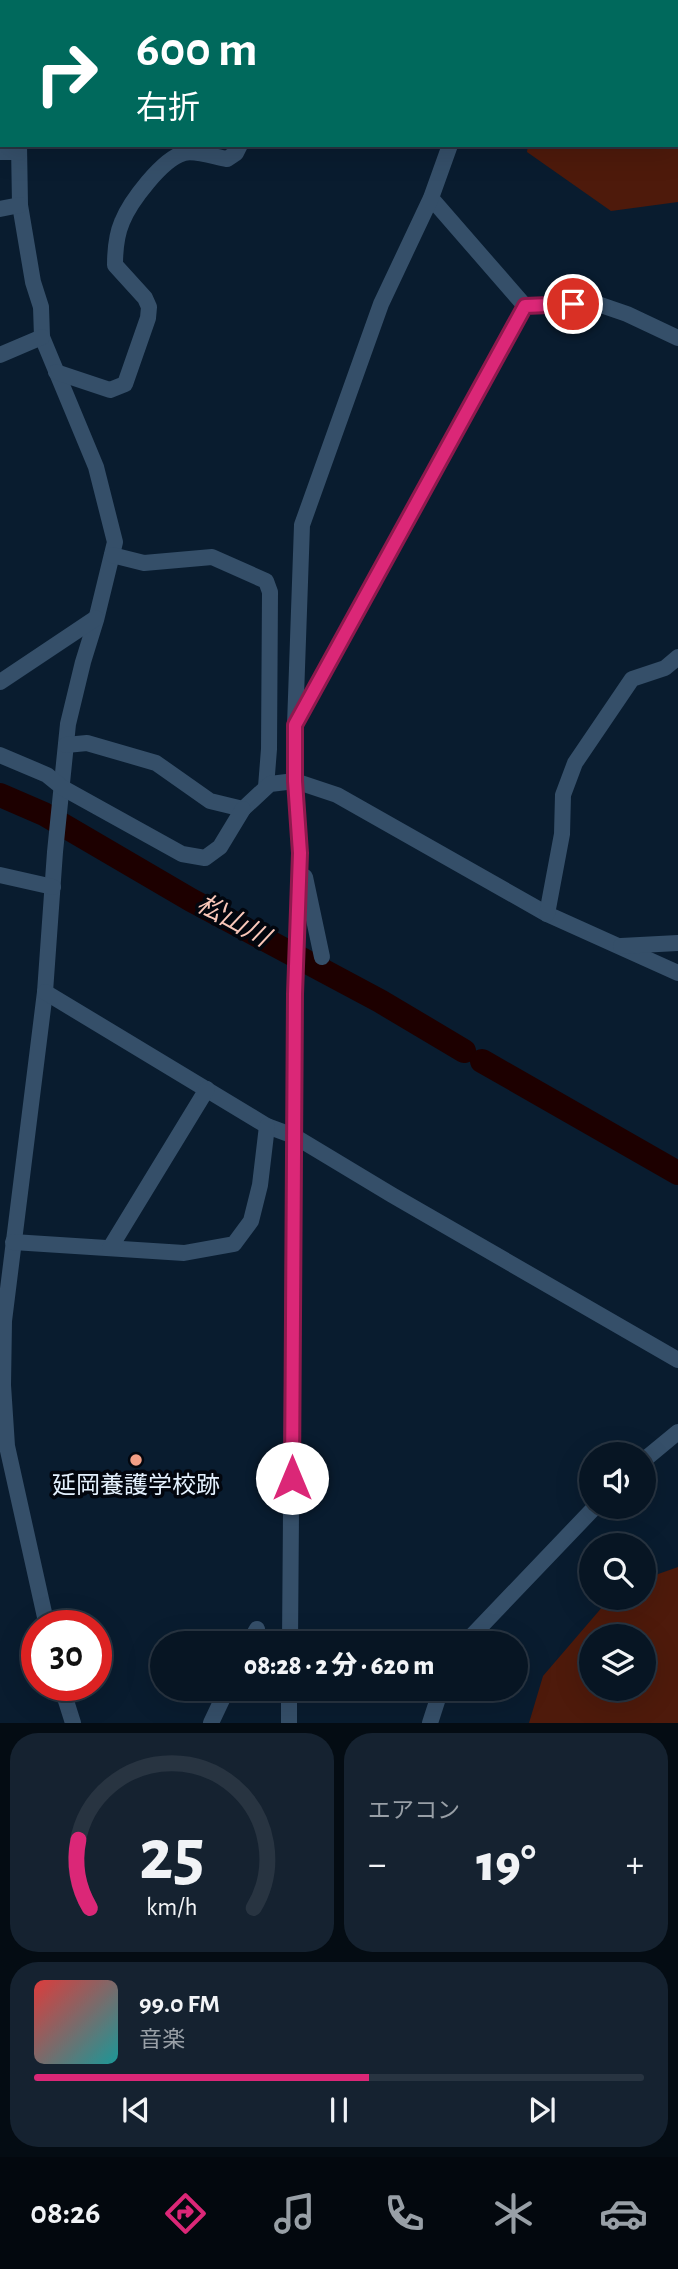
<!DOCTYPE html>
<html lang="ja">
<meta charset="utf-8">
<style>
body{margin:0;font-family:"Alegreya Sans","Noto Sans JP",sans-serif;background:#152230;color:#f1f3f6;height:100vh;display:flex;flex-direction:column;font-size:26px;white-space:nowrap}
*{box-sizing:border-box;margin:0}
p{font-size:23px;color:#989fa6}
.icon{flex:none;width:38px;height:38px;fill:none;stroke:currentColor;stroke-width:2;stroke-linecap:round;stroke-linejoin:round}
.map{position:relative;height:1723px;overflow:hidden}
.sheet{display:flex;flex-direction:column;gap:10px;padding:10px;background:#040c13;flex:1}
.sheet>*{flex:none}
.top-card{position:absolute;left:0px;top:0px;width:679px;height:147px;box-shadow:0 7px 28px #0002,0 0 0 2px #283441;background:#00695c;color:#fff;overflow:hidden}
.buttons{position:absolute;left:579px;top:1442px;display:grid;gap:14px}
.buttons a{display:grid;place-items:center;width:77px;height:77px;border-radius:50%;background:#071523;box-shadow:0 7px 28px #0002,0 0 0 2px #283441;font-size:35px}
.speed{position:absolute;left:21px;top:1610px;display:flex;gap:14px;font-size:35px;font-weight:700;text-align:center}
.speed>*{display:grid;place-content:center;width:91px;height:91px;border-radius:50%;background:#071523;box-shadow:0 7px 28px #0002,0 0 0 2px #283441;line-height:1}
.speed .limit{border:10px solid #d22;background:#fff;color:#111}
.pin{position:absolute;display:grid;place-items:center;width:60px;height:60px;color:#fff;margin:-30px;border:4px solid #fff;border-radius:50%;box-shadow:0 2px 7px #0007}
.me{position:absolute;width:77px;margin:-38px;rotate:0deg;stroke-linejoin:round;filter:drop-shadow(0 0 5px #0008)}
.turn{display:flex;align-items:center;gap:24px;height:147px;padding:0 21px;font-size:32px}
.turn .icon{width:91px;height:91px;stroke-width:2.5}
.turn b{display:block;font-size:49px;line-height:60px}
.big{font-size:52px;font-weight:800;line-height:1.1}
.sheet .tile{flex:1;display:flex;flex-direction:column;justify-content:center;gap:10px;min-width:0;padding:0 24px;border-radius:28px;background:#152230}
.sheet .dial{align-items:center;gap:0}
.dial svg{height:182px;overflow:visible;fill:none;stroke:#283441;stroke-width:7;stroke-linecap:round;text-anchor:middle}
.dial text{fill:#f1f3f6;stroke:none}
.song{display:flex;align-items:center;gap:21px}
.cover{width:84px;height:84px;border-radius:10px;background:linear-gradient(135deg,hsl(0 70% 55%),hsl(180 70% 35%))}
.played{height:7px;border-radius:4px;background:linear-gradient(90deg,#db2777 55%,#283441 55%)}
.keys{display:flex;justify-content:space-around;direction:ltr}
.heat{display:flex;justify-content:space-between;align-items:center;font-size:38px;direction:ltr}
.sheet .tiles{flex:1;display:grid;gap:10px;grid-template-columns:1fr 1fr}
.tile:last-child{grid-column:span 2}
.trip{position:absolute;left:150px;top:1631px;width:378px;height:70px;border-radius:35px;background:#071523;box-shadow:0 7px 28px #0002,0 0 0 2px #283441;font-weight:800;line-height:70px;text-align:center}
.tabs{display:flex;height:112px;justify-content:space-around;align-items:center;background:#03080e;color:#989fa6}
.tabs .icon{width:49px;height:49px}
.tabs .current{color:#db2777}
.tabs b{font-size:32px;color:#f1f3f6}
.map>svg:first-child{display:block}
.green{fill:#4e1a0b;fill-rule:evenodd}
.lines{fill:none;stroke-linecap:round;stroke-linejoin:round}
.river{stroke:#1d0000;stroke-width:24}
.minor{stroke:#354f69;stroke-width:16}
.route-casing{stroke:#8e194d;stroke-width:18}
.route{stroke:#db2777;stroke-width:12}
.poi-dot{fill:#f39f86;stroke:#02060e;stroke-width:2.5}
.labels{text-anchor:middle;dominant-baseline:central;stroke-width:7;stroke-linejoin:round;paint-order:stroke}
.poi-label{font-size:24px;fill:#e4f1fe;stroke:#02060e}
.water-label{font-size:26px;font-style:italic;fill:#f9c7b9;stroke:#02060e}
</style>
<div class="map">
<svg width="678" height="1723" viewBox="0 0 678 1723">
<rect width="100%" height="100%" fill="#091c2f"/>
<g class="green">
<path d="M565,0h113v202l-67,9 -84,-59 1,-7h149v-143h-113z"/>
<path d="M678,1567v156h-149l14,-47 67,-78h34v-19zM592,1636h52v53h-52z"/>
</g>
<g class="lines">
<g class="river">
<path d="M0,795l44,19 147,86 189,101 84,50"/>
<path d="M482,1061l196,112"/>
</g>
<g class="minor">
<path d="M88,0l1,2"/>
<path d="M507,2l1,-2"/>
<path d="M0,28l2,4"/>
<path d="M19,145l1,60 13,77 8,25 1,30 54,130 19,75 -19,78 -13,42 -15,62 -13,128 -10,140 -41,329 -1,64 4,61 40,180"/>
<path d="M0,152h19"/>
<path d="M431,198l94,108"/>
<path d="M0,209l20,-4"/>
<path d="M525,306l67,-4 35,12 51,24"/>
<path d="M0,355l42,-18"/>
<path d="M56,372l54,18 15,-6 23,-66 1,-11 -4,-9 -30,-33c0,-15 1,-29 7,-43 8,-20 40,-63 62,-69 11,-3 31,4 43,6l9,-6 4,-8"/>
<path d="M112,555l32,8 68,-6 54,24 4,11 -1,157 -3,38"/>
<path d="M0,682l96,-64"/>
<path d="M297,721l228,-415"/>
<path d="M66,745l21,-2 69,20 54,38 33,8 27,-25 25,-3 42,14 210,119 131,59"/>
<path d="M0,755l47,20 16,13 119,66 23,4 15,-11 23,-38"/>
<path d="M0,875l53,12"/>
<path d="M305,877l17,80"/>
<path d="M547,914l15,-80 1,-39 12,-32 57,-84 33,-11 13,-11"/>
<path d="M621,946l57,-3"/>
<path d="M45,992l222,134 27,10 98,59 286,165"/>
<path d="M13,1242l171,11 50,-9 17,-23 9,-36 7,-59"/>
<path d="M110,1248l97,-159"/>
<path d="M644,1460l34,-28"/>
<path d="M249,1643l8,-14"/>
<path d="M290,1643l5,-649 5,-141 -5,-72v-56l7,-200 79,-221 50,-106 19,-53"/>
<path d="M465,1643l130,-136"/>
<path d="M61,1685l12,38"/>
<path d="M211,1723l16,-34"/>
<path d="M289,1723v-34"/>
<path d="M430,1723l11,-34"/>
</g>
</g>
<g class="lines">
<g class="route-casing">
<path id="route" d="M292,1478l3,-484 5,-141 -5,-72v-56l230,-419 48,-2"/>
</g>
<use href="#route" class="route"/>
</g>
<circle class="poi-dot" cx="136" cy="1460" r="7"/>
<g class="labels">
<g class="poi-label">
<text x="136" y="1486">延岡養護学校跡</text>
</g>
<g class="water-label">
<text transform="translate(233 921) rotate(29)">松山川</text>
</g>
</g>
</svg>
<div class="buttons">
<a><svg class="icon" aria-label="sound" viewBox="0 0 24 24"><path d="M4 9h4l5-4v14l-5-4H4zM17 9q2 3 0 6"/></svg></a>
<a><svg class="icon" aria-label="search" viewBox="0 0 24 24"><circle cx="10" cy="10" r="6"/><path d="M15 15l6 6"/></svg></a>
<a><svg class="icon" aria-label="layers" viewBox="0 0 24 24"><path d="M12 4l9 5-9 5-9-5zM3 14l9 5 9-5"/></svg></a>
</div>
<div class="speed"><div class="limit">30</div></div>
<div class="pin" style="left:573px;top:304px;background:#d93025"><svg class="icon" aria-label="arrive" viewBox="0 0 24 24"><path d="M6 21V4h12l-3 4 3 4H6"/></svg></div>
<svg class="me" style="left:292px;top:1478px" viewBox="-20 -20 40 40"><circle r="19" fill="#fff"/><path d="M0-13L10 11 0 6-10 11z" fill="#db2777"/></svg>
<div class="trip">08:28 · 2 分 · 620 m</div>
<div class="top-card">
<div class="turn"><svg class="icon" aria-label="right" viewBox="0 0 24 24"><path d="M7 20v-9h11M14 6l5 5-5 5"/></svg><div><b>600 m</b>右折</div></div>
</div>
</div>
<section class="sheet">
<div class="tiles">
<div class="tile dial"><svg viewBox="0 0 100 80">
<path d="M14 69A42 42 0 1 1 86 69"/>
<path d="M14 69A42 42 0 0 1 9 39" stroke="#db2777"/>
<text x="50" y="56" font-size="32" font-weight="700">25</text>
<text x="50" y="72" font-size="11">km/h</text>
</svg></div>
<div class="tile"><p>エアコン</p>
<div class="heat"><a>−</a><b class="big">19°</b><a>+</a></div>
</div>
<div class="tile">
<div class="song"><i class="cover"></i><div><b>99.0 FM</b><p>音楽</p></div></div>
<div class="played"></div>
<div class="keys"><svg class="icon" aria-label="previous" viewBox="0 0 24 24"><path d="M18 5L8 12l10 7zM5 5v14"/></svg><svg class="icon" aria-label="pause" viewBox="0 0 24 24"><path d="M8 5v14M16 5v14"/></svg><svg class="icon" aria-label="next" viewBox="0 0 24 24"><path d="M6 5l10 7-10 7zM19 5v14"/></svg></div>
</div>
</div>
</section>
<nav class="tabs">
<b>08:26</b>
<svg class="icon current" aria-label="directions" viewBox="0 0 24 24"><path d="M12 3l9 9-9 9-9-9zM9 14v-3h6M13 9l2 2-2 2"/></svg>
<svg class="icon" aria-label="music" viewBox="0 0 24 24"><path d="M9 18V5l10-2v13"/><circle cx="6" cy="18" r="3"/><circle cx="16" cy="16" r="3"/></svg>
<svg class="icon" aria-label="phone" viewBox="0 0 24 24"><path d="M5 4h4l2 5-3 2q2 4 5 5l2-3 5 2v4C11 20 4 13 5 4z"/></svg>
<svg class="icon" aria-label="climate" viewBox="0 0 24 24"><path d="M12 3v18M4 7l16 10M4 17L20 7"/></svg>
<svg class="icon" aria-label="car" viewBox="0 0 24 24"><path d="M5 17H2v-5l4-1 3-4h7l3 4 3 1v5h-3M9 17h6M6 11h13"/><circle cx="7" cy="17" r="2"/><circle cx="17" cy="17" r="2"/></svg>
</nav>
